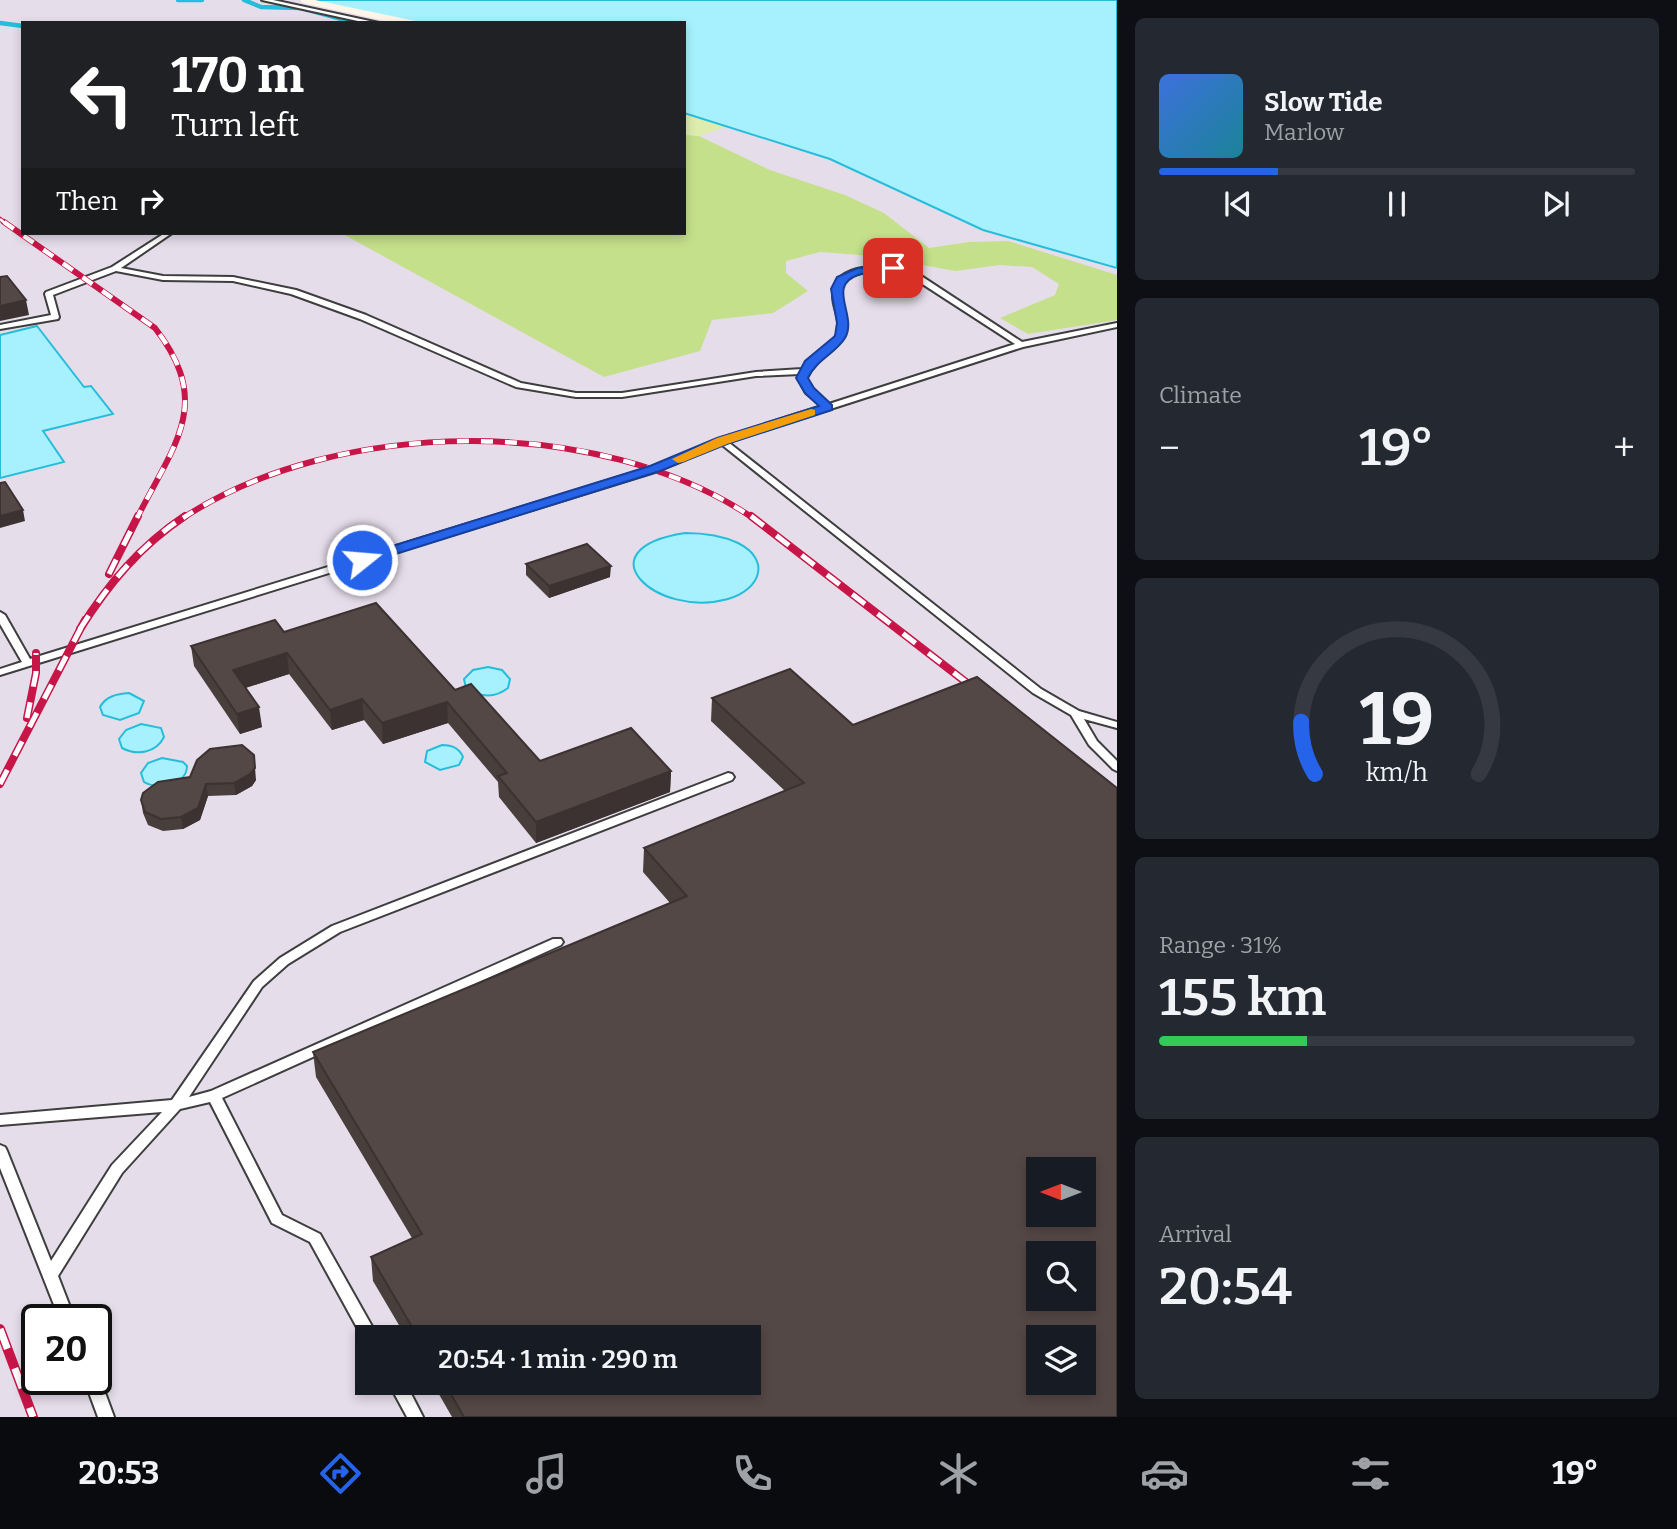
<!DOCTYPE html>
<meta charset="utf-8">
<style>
body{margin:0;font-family:Bitter,serif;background:#242831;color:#f1f3f6;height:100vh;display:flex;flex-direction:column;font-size:26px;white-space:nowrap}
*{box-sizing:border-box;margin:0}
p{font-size:23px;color:#9ea1a6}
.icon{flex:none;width:38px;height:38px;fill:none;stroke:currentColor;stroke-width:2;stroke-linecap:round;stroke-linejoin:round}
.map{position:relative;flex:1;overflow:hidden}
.details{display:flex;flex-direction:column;gap:18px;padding:18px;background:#0d0f14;width:560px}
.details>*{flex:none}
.banner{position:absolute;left:21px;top:21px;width:665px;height:214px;border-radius:0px;box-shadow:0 4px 10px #0003;background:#202124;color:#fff;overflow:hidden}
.needle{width:46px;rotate:270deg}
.fabs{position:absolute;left:1026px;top:1157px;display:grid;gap:14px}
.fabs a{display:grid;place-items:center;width:70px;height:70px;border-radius:0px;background:#171b24;box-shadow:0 4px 10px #0003;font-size:35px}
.speed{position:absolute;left:21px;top:1304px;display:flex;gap:14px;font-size:35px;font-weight:700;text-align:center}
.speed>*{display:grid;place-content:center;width:91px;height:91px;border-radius:50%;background:#171b24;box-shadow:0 4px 10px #0003;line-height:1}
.speed .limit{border:4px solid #111;border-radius:10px;background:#fff;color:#111}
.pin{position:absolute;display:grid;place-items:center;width:60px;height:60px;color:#fff;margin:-30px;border-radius:14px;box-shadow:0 4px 10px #0006}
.me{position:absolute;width:77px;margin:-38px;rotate:73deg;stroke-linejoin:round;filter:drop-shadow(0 0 5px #0008)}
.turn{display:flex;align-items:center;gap:24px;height:147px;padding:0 35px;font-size:32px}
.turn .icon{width:91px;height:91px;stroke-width:2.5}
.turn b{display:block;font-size:49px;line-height:60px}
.then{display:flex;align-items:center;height:66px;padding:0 35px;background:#0003;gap:14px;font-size:26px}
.big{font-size:52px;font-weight:600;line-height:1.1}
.details .widget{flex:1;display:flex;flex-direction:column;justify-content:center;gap:10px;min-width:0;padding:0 24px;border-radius:10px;background:#242831}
.details .dial{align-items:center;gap:0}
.dial svg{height:182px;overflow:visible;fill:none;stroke:#363941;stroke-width:7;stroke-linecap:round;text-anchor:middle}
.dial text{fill:#f1f3f6;stroke:none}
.song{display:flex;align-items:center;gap:21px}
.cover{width:84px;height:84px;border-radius:10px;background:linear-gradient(135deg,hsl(220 70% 55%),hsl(190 70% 35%))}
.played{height:7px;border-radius:4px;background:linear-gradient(90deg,#2563eb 25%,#363941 25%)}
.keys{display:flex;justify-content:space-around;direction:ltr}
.heat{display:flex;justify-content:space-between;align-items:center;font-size:38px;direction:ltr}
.charge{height:10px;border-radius:5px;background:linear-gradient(90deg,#34c759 31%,#363941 0)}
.trip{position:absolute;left:355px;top:1325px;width:406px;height:70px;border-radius:0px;background:#171b24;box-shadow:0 4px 10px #0003;font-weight:600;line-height:70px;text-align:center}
.dock{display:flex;height:112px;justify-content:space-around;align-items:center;background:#090b0e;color:#9ea1a6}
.dock .icon{width:49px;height:49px}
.dock .current{color:#2563eb}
.dock b{font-size:32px;color:#f1f3f6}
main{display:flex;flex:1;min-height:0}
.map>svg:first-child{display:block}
.industrial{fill:#e6ddeb;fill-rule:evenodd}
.green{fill:#deedae}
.forest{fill:#c5e08b}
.water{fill:#a6f1fd;stroke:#26bddb;stroke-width:2}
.pier{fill:#fff5e8}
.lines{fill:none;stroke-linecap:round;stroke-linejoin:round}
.stream{stroke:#26bddb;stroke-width:4.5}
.lane-casing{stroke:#3e3e3e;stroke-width:4}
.lane{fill:#fff;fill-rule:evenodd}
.rail-far3-casing{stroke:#c81547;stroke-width:4.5}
.rail-far2-casing{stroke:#c81547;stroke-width:6}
.rail-far1-casing{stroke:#c81547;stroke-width:8}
.rail-casing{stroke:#c81547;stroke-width:10}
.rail-far3{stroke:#fff;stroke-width:2.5;stroke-dasharray:9;stroke-linecap:butt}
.rail-far2{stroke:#fff;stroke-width:4.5;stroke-dasharray:12;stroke-linecap:butt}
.rail-far1{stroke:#fff;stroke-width:5;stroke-dasharray:16;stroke-linecap:butt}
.rail{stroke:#fff;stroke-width:7;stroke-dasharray:21;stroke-linecap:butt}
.wall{fill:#483e3c}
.shaded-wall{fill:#3b3231}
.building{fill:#544846;stroke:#3b3231;stroke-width:2;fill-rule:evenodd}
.route{fill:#2563eb;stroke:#184099;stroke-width:2}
.slow{fill:#f59e0b}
</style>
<main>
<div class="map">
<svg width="1117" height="1417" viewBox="0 0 1117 1417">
<rect width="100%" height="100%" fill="#fff5e8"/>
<path class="industrial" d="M0,0h301l109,23h-387v210h661v-119l146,45 153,71 134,38v1149h-1117zM1038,1169h45v45h-45zM1038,1253h45v45h-45zM37,1320h59v59h-59zM368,1337h381v45h-381zM1038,1337h45v45h-45z"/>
<path class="green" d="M684,113l44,13 -29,10 -15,-1z"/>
<path class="forest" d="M684,135l15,1 71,34 75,25 39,18 45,35 40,-6 39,-1 109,34v45l-89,14 -28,-16 55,-23 4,-11 -27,-17 -32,-2 -45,6 -82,-15 -53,-4 -34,9v12l22,18 -35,22 -61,7 -12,31 -96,26 -263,-144h343z"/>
<g class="water">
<path d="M304,0h813v268l-134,-38 -153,-71 -146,-46v-90h-273z"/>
<path d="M37,326l47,61 7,-1 22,28 -70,17 21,31 -64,16v-143z"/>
<path d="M685,533c19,0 36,2 53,10 34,17 22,47 -10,56 -72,20 -147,-50 -43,-66z"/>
<path d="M488,667l14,3 8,9 -2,9c-14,11 -28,9 -42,0l-2,-9 9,-9z"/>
<path d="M129,693l15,8 -5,12 -19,7 -17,-5 -3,-8c6,-11 17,-13 29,-14z"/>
<path d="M141,724l20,4 3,9c-8,16 -27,19 -42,11l-3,-9 7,-9z"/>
<path d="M442,745c9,0 17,2 21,12l-4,8 -19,5 -15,-8 2,-11z"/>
<path d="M162,758l21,4 4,4c0,19 -30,24 -43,16l-3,-9 7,-10z"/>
</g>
<path class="pier" d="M300,0h15l110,23h-31l-91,-20z"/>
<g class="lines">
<g class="stream">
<path d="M178,0h24"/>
<path d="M244,0l17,7 40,1 55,15"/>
<path d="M0,23l23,3"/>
</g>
<g class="lane-casing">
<g id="lane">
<path d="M262,0h11l106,23h-12z"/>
<path d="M165,233h7l-51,35 42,8 70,1 63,13 70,25 155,68 55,10h46l134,-21 46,-3c9,-14 29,-21 35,-35 5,-13 -4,-25 -4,-38 -1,-36 56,-31 79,-26l110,72 95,-19v4l-94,20 -295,95 313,247 38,22 38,11v6l-33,-9 13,22 20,20v10l-4,-2 -24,-24 -18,-30 -38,-22 -312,-249 -63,27 -658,204v-6l22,-7 -22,-38v-12l5,3 25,44 622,-192 67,-28 103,-33 -16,-13 -8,-15 2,-4 -44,2 -134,21h-46l-60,-10 -156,-68 -69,-25 -58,-13 -70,-1 -47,-9 -63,24 6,22 -1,2 -58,10v-4l51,-10 -6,-21 1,-2 66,-25zM890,271l17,3 108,70 -186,60 -17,-14 -6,-12c9,-22 27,-23 37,-41 6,-10 1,-21 -1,-32 -8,-33 24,-35 48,-34z"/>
<path d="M728,773l4,1 2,3 -2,3 -392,152 -52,32 -26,23 -73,110 22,-6 342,-152h8l2,3 -2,3 -339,153 60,117 38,19 58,103h-10v6l-3,-1 -55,-100 -38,-19 -62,-121 -30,7 -58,64 -64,103 17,44h-15l-60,-152v-23l5,2 2,4 44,110 61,-96 50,-53 -162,13v-10l172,-15 82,-119 26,-23 52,-32z"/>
<path d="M96,1374l4,5 14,38h-16l-14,-38h12z"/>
<path d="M388,1382h17l18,35h-16z"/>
</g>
</g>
<use href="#lane" class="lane"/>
<g class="rail-far3-casing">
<path id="rail-far3" d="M0,219l6,5"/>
</g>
<g class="rail-far2-casing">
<g id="rail-far2">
<path d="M4,222l151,106c59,76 19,116 -18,190"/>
<path d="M183,518c154,-101 416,-104 570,0"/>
</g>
</g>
<g class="rail-far1-casing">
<g id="rail-far1">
<path d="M751,516l229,177"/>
<path d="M109,574l29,-58"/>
<path d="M80,629c29,-46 60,-83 105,-113"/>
<path d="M27,718l9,-45v-20"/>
<path d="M0,784l85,-164"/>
</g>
</g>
<g class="rail-casing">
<path id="rail" d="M0,1329l33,88"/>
</g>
<use href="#rail-far3" class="rail-far3"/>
<use href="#rail-far2" class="rail-far2"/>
<use href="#rail-far1" class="rail-far1"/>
<use href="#rail" class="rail"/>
</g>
<g class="wall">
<path d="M526,564l84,13 -61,21 -23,-23z"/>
<path d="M284,632l171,58 85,71 131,10 -1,21 -134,51 -37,-46 -1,-15 -50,-59 -65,21 -19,-24 -32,10 -43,-56 -44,14 17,39 -22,7 -46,-68 -3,-20z"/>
<path d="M790,669l327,748h-665l-20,-35h317v-45h-343l-33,-56 -2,-24 41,-19 -96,-161 -3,-25 357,-149 -27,-31 1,-24 141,-57 -74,-70 1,-23z"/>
<path d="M190,777l66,3 -4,6 -16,9 -28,1 -8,24 -17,9 -20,2 -15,-6 -5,-12 -2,-13z"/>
</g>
<g class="shaded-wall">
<path d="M26,300l3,15 -29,6v-15z"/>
<path d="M23,510l2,11 -25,7v-12z"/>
<path d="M611,566l-1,11 -61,21v-12z"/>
<path d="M287,653l2,21 -53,17 -3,-21z"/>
<path d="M362,699l2,21 -32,10 -2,-20z"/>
<path d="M447,702l1,21 -65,21 -1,-21z"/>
<path d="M259,707l3,20 -22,7 -3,-20z"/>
<path d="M254,755l2,25 -4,6 -16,9 -2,-12z"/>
<path d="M671,771l-1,21 -134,51v-21z"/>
<path d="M206,784l2,12 -8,24 -17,9 -2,-12z"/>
</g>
<g class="building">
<path d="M7,276l19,24 -26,6v-29z"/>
<path d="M5,482l18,28 -23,6v-33z"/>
<path d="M587,544l24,22 -62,20 -23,-22z"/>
<path d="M376,603l79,87 16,-6 69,77 91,-33 40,43 -135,51 -38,-46 9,-3 -60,-71 -65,21 -20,-24 -32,11 -43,-57 -54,17 26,37 -22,7 -46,-68 84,-26 9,12z"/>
<path d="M790,669l63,56 124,-48 140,111v629h-653l-20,-35h305v-45h-331l-47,-80 51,-23 -109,-182 374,-156 -43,-48 160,-65 -92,-85zM1038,1169h45v45h-45zM1038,1253h45v45h-45zM1038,1337h45v45h-45z"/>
<path d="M242,745l12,10 1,13 -5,6 -16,9 -28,1 -8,24 -17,9 -20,2 -16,-7 -4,-12 2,-7 15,-11 32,-5 7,-17 13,-11z"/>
</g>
<path class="route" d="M893,265l4,1v4c-12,3 -27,1 -39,5 -32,11 0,41 -13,63 -9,15 -28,21 -37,40l6,10 18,17v5l-105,34 -67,27 -293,92h-10l-3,-3 3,-3 293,-91 67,-28 102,-32 -14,-13 -9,-15 9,-17 30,-25 2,-13 -6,-34 6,-12 21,-9z"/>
<path class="slow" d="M811,409l4,1v5l-88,29 -44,18 -5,1 -6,-4 45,-21z"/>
</svg>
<div class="fabs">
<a><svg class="needle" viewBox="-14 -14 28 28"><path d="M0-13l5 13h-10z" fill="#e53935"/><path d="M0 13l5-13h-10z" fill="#9ea1a6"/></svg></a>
<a><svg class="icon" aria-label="search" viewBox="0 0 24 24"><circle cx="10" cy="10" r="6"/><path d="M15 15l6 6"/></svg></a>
<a><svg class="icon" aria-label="layers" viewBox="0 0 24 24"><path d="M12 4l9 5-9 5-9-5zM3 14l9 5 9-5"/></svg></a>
</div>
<div class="speed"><div class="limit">20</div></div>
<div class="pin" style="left:893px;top:268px;background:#d93025"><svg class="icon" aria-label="arrive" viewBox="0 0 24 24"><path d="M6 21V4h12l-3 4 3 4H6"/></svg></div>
<svg class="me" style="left:362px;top:560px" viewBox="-20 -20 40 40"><circle r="17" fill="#2563eb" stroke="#fff" stroke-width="3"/><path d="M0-11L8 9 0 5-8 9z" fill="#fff"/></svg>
<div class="trip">20:54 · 1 min · 290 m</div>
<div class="banner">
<div class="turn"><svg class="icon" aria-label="left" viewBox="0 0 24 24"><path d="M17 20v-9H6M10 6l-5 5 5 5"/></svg><div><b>170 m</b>Turn left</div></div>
<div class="then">Then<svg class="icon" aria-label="right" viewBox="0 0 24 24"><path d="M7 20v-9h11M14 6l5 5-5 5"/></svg></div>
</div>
</div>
<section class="details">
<div class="widget">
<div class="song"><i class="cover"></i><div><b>Slow Tide</b><p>Marlow</p></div></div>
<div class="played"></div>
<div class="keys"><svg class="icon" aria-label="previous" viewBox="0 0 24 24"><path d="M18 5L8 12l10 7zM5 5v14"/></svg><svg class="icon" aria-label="pause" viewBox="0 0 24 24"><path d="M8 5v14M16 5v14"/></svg><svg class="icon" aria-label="next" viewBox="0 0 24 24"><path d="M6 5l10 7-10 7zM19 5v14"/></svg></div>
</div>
<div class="widget"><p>Climate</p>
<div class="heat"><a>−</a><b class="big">19°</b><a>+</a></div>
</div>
<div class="widget dial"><svg viewBox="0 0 100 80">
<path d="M14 69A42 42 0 1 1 86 69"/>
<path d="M14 69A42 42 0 0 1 8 46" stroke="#2563eb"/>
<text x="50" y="56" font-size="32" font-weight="700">19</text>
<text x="50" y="72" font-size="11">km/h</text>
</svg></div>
<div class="widget"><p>Range · 31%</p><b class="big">155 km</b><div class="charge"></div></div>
<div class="widget"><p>Arrival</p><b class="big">20:54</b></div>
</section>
</main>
<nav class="dock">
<b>20:53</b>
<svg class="icon current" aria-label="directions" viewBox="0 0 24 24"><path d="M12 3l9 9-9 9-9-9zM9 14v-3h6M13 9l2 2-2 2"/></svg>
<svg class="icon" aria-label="music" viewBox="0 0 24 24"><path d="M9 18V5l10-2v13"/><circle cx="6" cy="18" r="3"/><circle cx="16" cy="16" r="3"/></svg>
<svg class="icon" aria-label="phone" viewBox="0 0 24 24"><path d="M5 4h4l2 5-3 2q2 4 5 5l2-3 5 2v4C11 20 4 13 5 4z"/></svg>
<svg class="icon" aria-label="climate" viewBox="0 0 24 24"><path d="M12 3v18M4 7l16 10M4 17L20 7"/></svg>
<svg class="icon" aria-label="car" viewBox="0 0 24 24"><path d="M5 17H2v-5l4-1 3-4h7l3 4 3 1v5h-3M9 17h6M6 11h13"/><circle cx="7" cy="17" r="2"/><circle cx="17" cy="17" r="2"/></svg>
<svg class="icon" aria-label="filters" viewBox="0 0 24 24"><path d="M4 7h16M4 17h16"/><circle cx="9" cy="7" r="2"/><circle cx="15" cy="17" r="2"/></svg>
<b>19°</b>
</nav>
